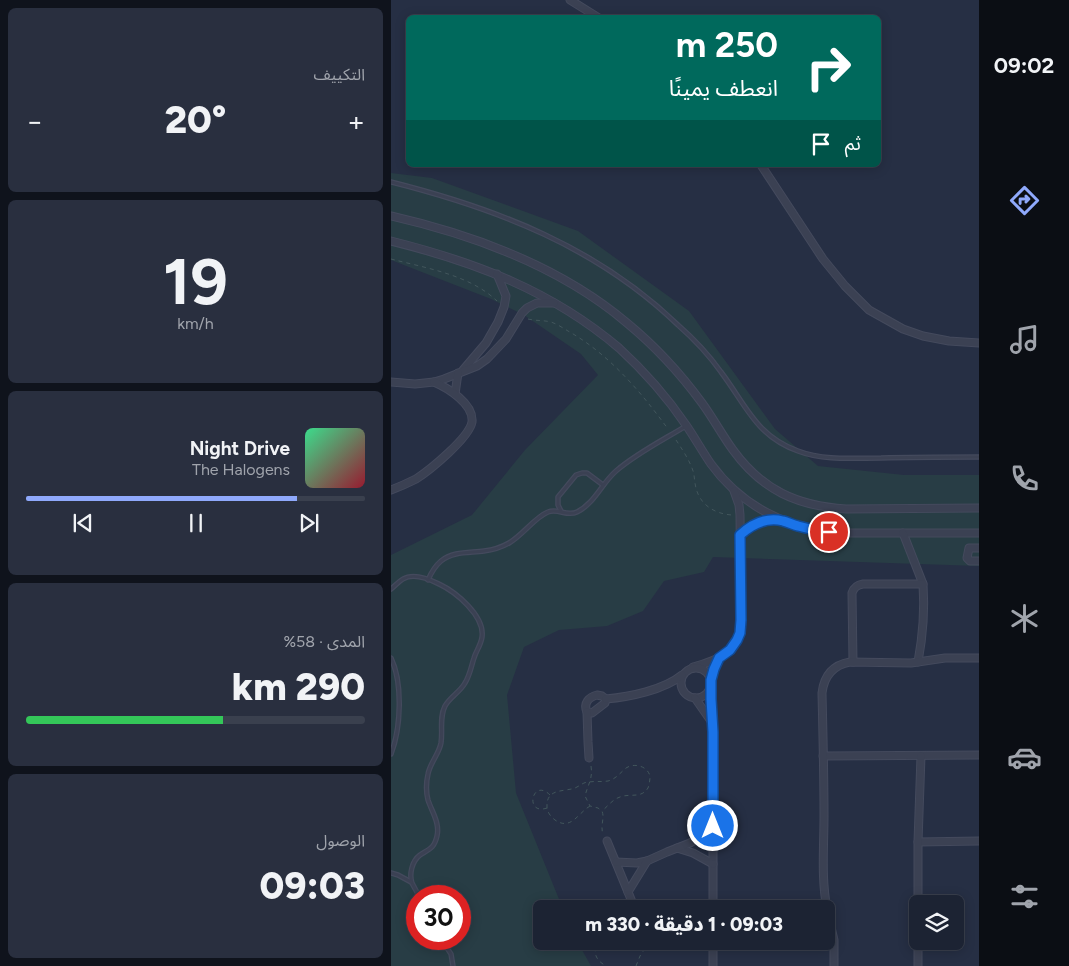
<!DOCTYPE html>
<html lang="ar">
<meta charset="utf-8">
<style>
body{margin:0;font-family:Figtree,"Noto Sans Arabic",sans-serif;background:#292f3f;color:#f1f3f6;direction:rtl;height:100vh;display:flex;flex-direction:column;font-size:19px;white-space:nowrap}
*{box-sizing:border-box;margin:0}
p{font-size:16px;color:#a0a4ac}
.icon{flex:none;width:28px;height:28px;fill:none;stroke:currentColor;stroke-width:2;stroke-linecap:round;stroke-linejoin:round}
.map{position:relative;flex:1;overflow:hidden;direction:ltr}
.side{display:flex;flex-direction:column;gap:8px;padding:8px;background:#0f131c;width:391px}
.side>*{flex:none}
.hud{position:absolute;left:15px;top:15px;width:475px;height:152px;border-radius:8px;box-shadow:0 2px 12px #0003,0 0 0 1px #3a404e;direction:rtl;background:#00695c;color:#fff;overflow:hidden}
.fabs{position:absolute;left:518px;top:895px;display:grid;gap:10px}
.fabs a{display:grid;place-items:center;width:55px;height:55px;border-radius:8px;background:#1c2333;box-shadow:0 2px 12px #0003,0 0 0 1px #3a404e;font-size:25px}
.speed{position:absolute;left:15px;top:885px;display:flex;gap:10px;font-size:25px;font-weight:700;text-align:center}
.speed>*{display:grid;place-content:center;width:65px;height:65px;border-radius:50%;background:#1c2333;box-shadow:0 2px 12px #0003,0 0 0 1px #3a404e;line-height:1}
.speed .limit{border:8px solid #d22;background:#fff;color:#111}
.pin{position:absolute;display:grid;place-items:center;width:42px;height:42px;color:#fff;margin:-21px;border:2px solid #fff;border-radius:50%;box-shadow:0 1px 5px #0007}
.me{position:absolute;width:55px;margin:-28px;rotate:0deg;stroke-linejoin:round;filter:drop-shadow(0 0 4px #0008)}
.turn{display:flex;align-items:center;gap:18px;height:105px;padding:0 20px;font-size:22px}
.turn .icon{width:65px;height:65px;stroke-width:2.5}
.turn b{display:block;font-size:35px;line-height:42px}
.then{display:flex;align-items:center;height:48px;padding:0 20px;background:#0003;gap:10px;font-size:19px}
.big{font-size:38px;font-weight:800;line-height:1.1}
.side .widget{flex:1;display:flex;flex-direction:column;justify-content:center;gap:8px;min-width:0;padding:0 18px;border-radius:8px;background:#292f3f}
.side .dial{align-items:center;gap:0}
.dial b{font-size:65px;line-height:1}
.song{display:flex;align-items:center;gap:15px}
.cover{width:60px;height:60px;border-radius:8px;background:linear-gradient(135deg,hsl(150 70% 55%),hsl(350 70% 35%))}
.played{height:5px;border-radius:2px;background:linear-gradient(90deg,#8fa9fc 80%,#3a404e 80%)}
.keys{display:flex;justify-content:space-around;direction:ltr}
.heat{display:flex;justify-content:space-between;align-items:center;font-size:28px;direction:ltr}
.charge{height:8px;border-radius:4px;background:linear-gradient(90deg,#34c759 58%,#3a404e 0)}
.trip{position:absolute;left:142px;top:900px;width:302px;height:50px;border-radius:8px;background:#1c2333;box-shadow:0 2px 12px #0003,0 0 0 1px #3a404e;font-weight:800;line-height:50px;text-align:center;direction:rtl}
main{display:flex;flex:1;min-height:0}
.tab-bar{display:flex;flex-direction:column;width:90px;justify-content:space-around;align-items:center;background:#0b0e14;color:#a0a4ac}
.tab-bar .icon{width:35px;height:35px}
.tab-bar .on{color:#8fa9fc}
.tab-bar b{font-size:22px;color:#f1f3f6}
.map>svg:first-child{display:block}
.green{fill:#283d45;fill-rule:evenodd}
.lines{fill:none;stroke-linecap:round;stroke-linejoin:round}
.lane-casing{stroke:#444a5d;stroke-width:5.5}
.street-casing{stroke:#444a5d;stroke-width:9}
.path{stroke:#42565c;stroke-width:1;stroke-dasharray:4 4;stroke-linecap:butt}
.lane{stroke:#3b4153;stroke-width:3}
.street{stroke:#3b4153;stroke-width:7}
.route-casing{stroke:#114b97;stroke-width:12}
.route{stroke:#1a73e8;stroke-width:9}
</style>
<main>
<nav class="tab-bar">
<b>09:02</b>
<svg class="icon on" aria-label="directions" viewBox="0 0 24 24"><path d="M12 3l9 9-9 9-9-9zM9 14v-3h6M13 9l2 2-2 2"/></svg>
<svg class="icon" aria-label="music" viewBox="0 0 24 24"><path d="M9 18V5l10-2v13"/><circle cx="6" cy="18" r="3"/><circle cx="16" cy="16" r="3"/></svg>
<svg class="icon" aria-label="phone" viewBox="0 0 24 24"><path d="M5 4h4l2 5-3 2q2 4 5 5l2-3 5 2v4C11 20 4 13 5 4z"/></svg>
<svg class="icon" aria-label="climate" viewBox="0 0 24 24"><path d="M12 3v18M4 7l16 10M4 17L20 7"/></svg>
<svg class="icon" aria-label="car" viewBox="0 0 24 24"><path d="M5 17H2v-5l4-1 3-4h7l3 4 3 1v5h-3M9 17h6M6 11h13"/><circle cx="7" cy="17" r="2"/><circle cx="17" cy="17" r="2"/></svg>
<svg class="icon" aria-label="filters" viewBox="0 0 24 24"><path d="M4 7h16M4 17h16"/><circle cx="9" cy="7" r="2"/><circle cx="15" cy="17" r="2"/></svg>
</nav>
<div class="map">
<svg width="588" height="966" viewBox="0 0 588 966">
<rect width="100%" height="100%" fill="#262f44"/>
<path class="green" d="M0,173l41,5 146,53 111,80 86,118 43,37 86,9h75v91l-266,-9 -9,15 -40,9 -21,30 -36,15 -48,4 -35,17 -17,48 9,98 47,116h-21v32h35l14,25h-200v-411l81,-40 53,-65 73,-75 -17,-21 -57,-39 -33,-16 -100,-39zM26,896h43v43h-43z"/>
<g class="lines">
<g class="lane-casing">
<g id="lane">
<path d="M0,182c107,27 206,65 287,143 16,14 31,30 43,47 25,33 35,64 77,79 26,10 56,7 83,7 32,-1 65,-1 98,-1"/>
<path d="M170,511l-3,-6v-8l18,-22 6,-2h5l16,12"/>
<path d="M37,580c3,-7 7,-14 13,-19 12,-10 29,-8 43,-10 9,-1 18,-4 25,-8 14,-8 26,-26 39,-31 10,-4 19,5 29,0 17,-8 25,-29 39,-41 21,-18 47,-31 70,-45"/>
<path d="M0,589c4,-3 7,-7 12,-10 10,-6 26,0 36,5 17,8 46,32 43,53 -1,8 -6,14 -8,21 -3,9 -4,17 -9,25 -5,9 -15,14 -20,23 -6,12 -2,24 -4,37 -2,11 -11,20 -13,31 -2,9 -2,18 0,26 4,12 12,23 9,36 -3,13 -8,13 -17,19 -8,6 -11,19 -8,28 2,4 5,9 7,13"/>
<path d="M0,658c12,25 10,70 0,96"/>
<path d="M0,873l7,2 13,7"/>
<path d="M50,939l10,15 2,12"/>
</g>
</g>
<g class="street-casing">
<g id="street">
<path d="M179,0l29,18"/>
<path d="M370,165l62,94 22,27 24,24 34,19 20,7 26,5 30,2"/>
<path d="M0,216c83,19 170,51 236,107 28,23 53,50 75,80 11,15 20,32 31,47 29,40 64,56 113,59l133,-1"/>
<path d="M0,241c84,21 161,50 228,107 25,23 48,49 67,77 9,13 16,26 25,39 29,40 70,61 118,69h150"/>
<path d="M72,370l23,-27 12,-21 6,-15 2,-11 -9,-22"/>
<path d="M0,382l24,2 19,-2 10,-3 33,-13 10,-7 19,-20 16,-26 5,-5 10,-5h17"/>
<path d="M64,394l3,-21"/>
<path d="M0,490c8,-3 17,-7 25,-11 14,-9 53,-41 56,-57 2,-18 -24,-34 -38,-40"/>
<path d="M512,533l20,51"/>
<path d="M349,535c14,-13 22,-14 40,-15"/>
<path d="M588,548h-10l-2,10 3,3h9"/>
<path d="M462,662l-1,-69c2,-6 5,-8 11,-9h60c2,28 0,51 -5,78"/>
<path d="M302,667c27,-7 47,-16 48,-47l-1,-105 -1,-10 -5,-14"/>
<circle cx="305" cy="683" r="15"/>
<path d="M320,687l2,45v177"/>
<path d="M206,695l5,1 4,3 -1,4 -13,10 -5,-1c-4,-9 2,-15 10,-17z"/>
<path d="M304,698l16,23"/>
<path d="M215,699c23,-2 58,-9 76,-24"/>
<path d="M196,712l1,30 1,16"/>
<path d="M432,756l156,-1"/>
<path d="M216,841l28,68"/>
<path d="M527,842l61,-1"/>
<path d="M286,848l16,5 20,11"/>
<path d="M225,862l21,1 10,-2 20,-9 23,-9 12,-7 11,-10"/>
<path d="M237,892l19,-31"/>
<path d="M527,904v-62l3,-86"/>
<path d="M436,909c-6,-31 -3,-62 -3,-93 0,-41 -1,-82 -2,-123 2,-17 11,-28 28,-31l61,1 34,-5h34"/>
<path d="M436,910l7,30v26"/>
<path d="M322,941v25"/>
<path d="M527,941v25"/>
</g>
</g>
<g class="path">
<path d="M0,259c35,9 79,16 106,42"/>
<path d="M137,319c8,2 15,1 23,3 6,2 12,6 17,9 41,23 73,61 100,98"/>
<path d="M285,440c6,9 12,18 16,28 3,7 2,13 4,20 4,17 19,26 36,27"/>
<path d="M200,766c2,13 -3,18 -6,30l5,10 8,2 4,3c3,8 -2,13 1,24"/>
<path d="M199,806c-12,7 -19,25 -35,14 -4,-3 -8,-8 -8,-13 -1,-19 17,-15 28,-19 5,-2 8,-6 14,-6 6,-1 12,0 19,-1 8,-2 12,-8 18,-13 9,-6 23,-1 24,9 0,4 -1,8 -2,11 -7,11 -18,5 -28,9 -7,2 -12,9 -18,14"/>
<path d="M156,808c-23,8 -15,-31 3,-13"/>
<path d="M199,941l-2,3 1,5 5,3"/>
<path d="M210,941c-10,9 -6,19 5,25"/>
<path d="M245,966l4,-10 10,-15"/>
</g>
<use href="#lane" class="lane"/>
<use href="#street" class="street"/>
</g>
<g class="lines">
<g class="route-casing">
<path id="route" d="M322,826v-94l-2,-33v-19l3,-11 5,-11 11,-8 7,-10 3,-7 1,-13 -1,-85c12,-11 27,-18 43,-14 5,1 10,4 15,5 10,3 20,5 31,6"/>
</g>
<use href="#route" class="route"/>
</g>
</svg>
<div class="fabs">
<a><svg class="icon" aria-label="layers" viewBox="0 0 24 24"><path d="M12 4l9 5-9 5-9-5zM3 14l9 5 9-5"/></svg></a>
</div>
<div class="speed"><div class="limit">30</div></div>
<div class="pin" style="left:438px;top:532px;background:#d93025"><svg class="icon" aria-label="arrive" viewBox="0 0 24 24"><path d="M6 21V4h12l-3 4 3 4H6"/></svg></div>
<svg class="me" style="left:322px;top:826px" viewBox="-20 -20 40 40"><circle r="17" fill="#1a73e8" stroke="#fff" stroke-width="3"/><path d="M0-11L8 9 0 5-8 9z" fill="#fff"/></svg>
<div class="trip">09:03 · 1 دقيقة · 330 m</div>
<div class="hud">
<div class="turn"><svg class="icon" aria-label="right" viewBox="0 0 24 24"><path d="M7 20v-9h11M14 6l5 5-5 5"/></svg><div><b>250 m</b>انعطف يمينًا</div></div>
<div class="then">ثم<svg class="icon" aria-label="arrive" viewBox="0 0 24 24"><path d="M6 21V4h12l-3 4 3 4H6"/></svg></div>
</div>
</div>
<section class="side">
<div class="widget"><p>التكييف</p>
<div class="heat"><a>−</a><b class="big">20°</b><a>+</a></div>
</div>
<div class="widget dial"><b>19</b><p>km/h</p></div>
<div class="widget">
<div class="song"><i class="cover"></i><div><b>Night Drive</b><p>The Halogens</p></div></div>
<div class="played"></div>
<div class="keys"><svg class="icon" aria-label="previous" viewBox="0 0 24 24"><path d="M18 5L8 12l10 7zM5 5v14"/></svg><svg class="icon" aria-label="pause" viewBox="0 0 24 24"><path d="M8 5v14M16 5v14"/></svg><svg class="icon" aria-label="next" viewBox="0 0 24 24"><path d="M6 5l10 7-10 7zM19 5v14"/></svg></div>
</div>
<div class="widget"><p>المدى · 58%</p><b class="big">290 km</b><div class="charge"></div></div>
<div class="widget"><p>الوصول</p><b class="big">09:03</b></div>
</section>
</main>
